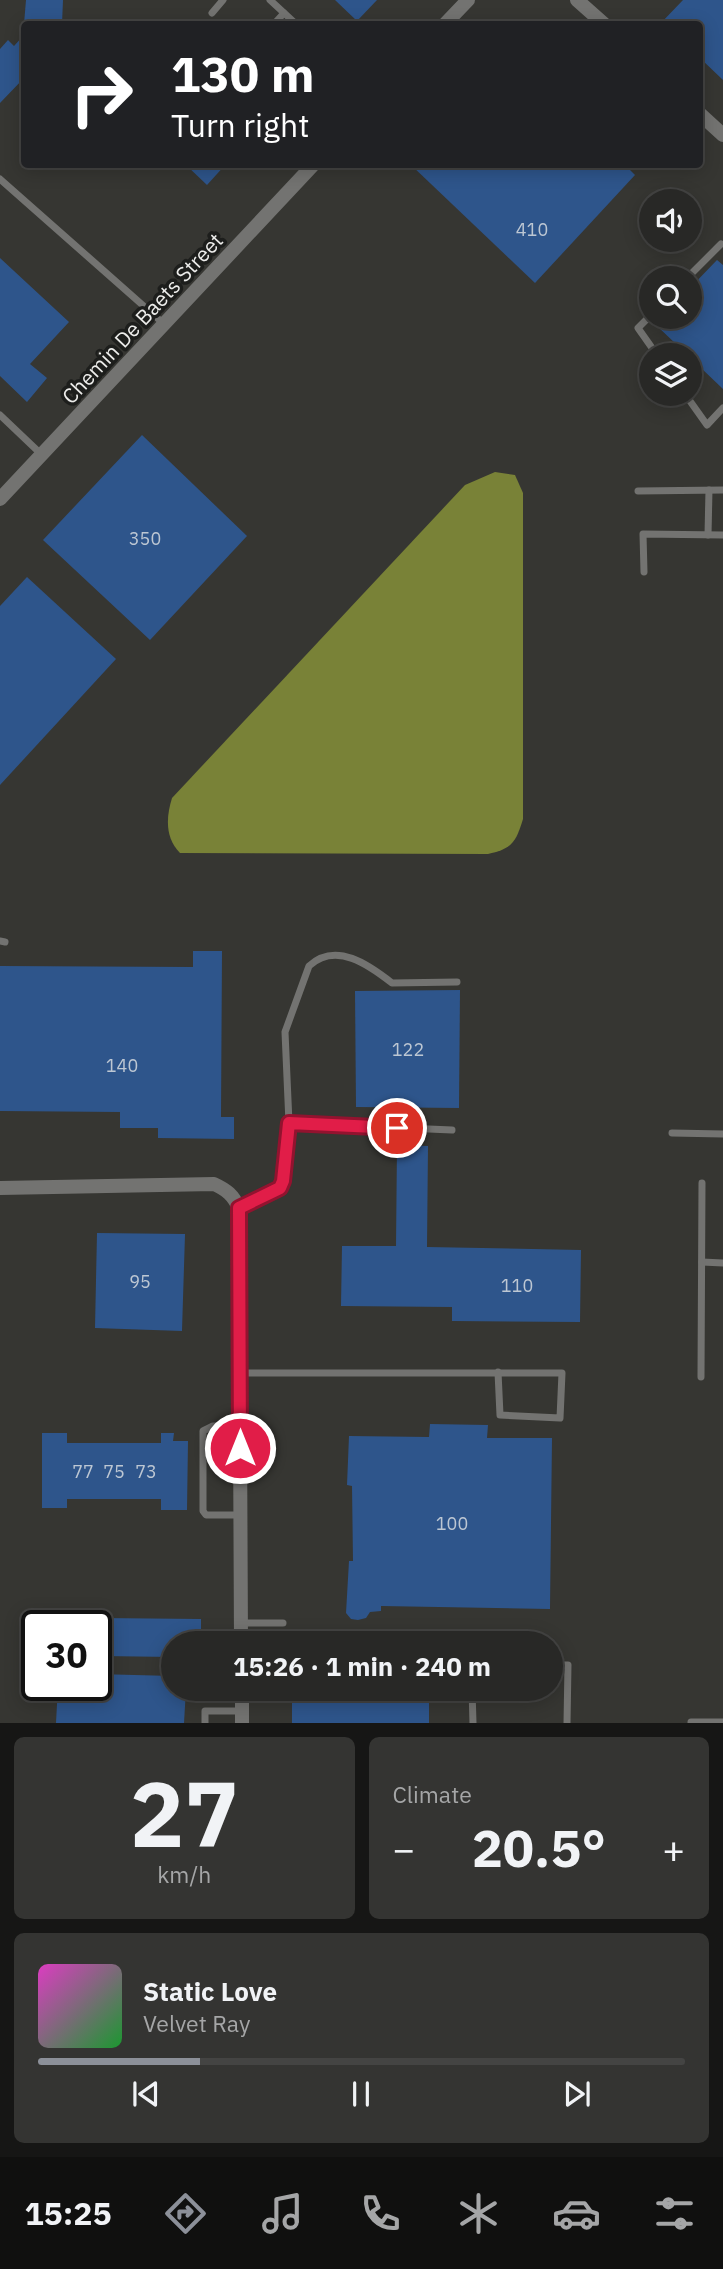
<!DOCTYPE html>
<meta charset="utf-8">
<style>
body{margin:0;font-family:"IBM Plex Sans",sans-serif;background:#343432;color:#f1f3f6;height:100vh;display:flex;flex-direction:column;font-size:26px;white-space:nowrap}
*{box-sizing:border-box;margin:0}
p{font-size:23px;color:#a5a6a7}
.icon{flex:none;width:38px;height:38px;fill:none;stroke:currentColor;stroke-width:2;stroke-linecap:round;stroke-linejoin:round}
.map{position:relative;height:1723px;overflow:hidden}
.drawer{display:flex;flex-direction:column;gap:14px;padding:14px;background:#161615;flex:1}
.drawer>*{flex:none}
.top-card{position:absolute;left:21px;top:21px;width:682px;height:147px;border-radius:7px;box-shadow:0 4px 18px #0003,0 0 0 2px #444443;background:#202124;color:#fff;overflow:hidden}
.fabs{position:absolute;left:639px;top:189px;display:grid;gap:14px}
.fabs a{display:grid;place-items:center;width:63px;height:63px;border-radius:50%;background:#282826;box-shadow:0 4px 18px #0003,0 0 0 2px #444443;font-size:35px}
.speed{position:absolute;left:21px;top:1610px;display:flex;gap:14px;font-size:35px;font-weight:700;text-align:center}
.speed>*{display:grid;place-content:center;width:91px;height:91px;border-radius:50%;background:#282826;box-shadow:0 4px 18px #0003,0 0 0 2px #444443;line-height:1}
.speed .limit{border:4px solid #111;border-radius:10px;background:#fff;color:#111}
.pin{position:absolute;display:grid;place-items:center;width:60px;height:60px;color:#fff;margin:-30px;border:4px solid #fff;border-radius:50%;box-shadow:0 2px 7px #0007}
.me{position:absolute;width:77px;margin:-38px;rotate:0deg;stroke-linejoin:round;filter:drop-shadow(0 0 5px #0008)}
.turn{display:flex;align-items:center;gap:24px;height:147px;padding:0 35px;font-size:32px}
.turn .icon{width:91px;height:91px;stroke-width:2.5}
.turn b{display:block;font-size:49px;line-height:60px}
.big{font-size:52px;font-weight:700;line-height:1.1}
.drawer .widget{flex:1;display:flex;flex-direction:column;justify-content:center;gap:10px;min-width:0;padding:0 24px;border-radius:10px;background:#343432}
.drawer .dial{align-items:center;gap:0}
.dial b{font-size:91px;line-height:1}
.song{display:flex;align-items:center;gap:21px}
.cover{width:84px;height:84px;border-radius:10px;background:linear-gradient(135deg,hsl(310 70% 55%),hsl(130 70% 35%))}
.played{height:7px;border-radius:4px;background:linear-gradient(90deg,#8c9099 25%,#444443 25%)}
.keys{display:flex;justify-content:space-around;direction:ltr}
.heat{display:flex;justify-content:space-between;align-items:center;font-size:38px;direction:ltr}
.drawer .tiles{flex:1;display:grid;gap:14px;grid-template-columns:1fr 1fr}
.widget:last-child{grid-column:span 2}
.trip{position:absolute;left:161px;top:1631px;width:402px;height:70px;border-radius:35px;background:#282826;box-shadow:0 4px 18px #0003,0 0 0 2px #444443;font-weight:700;line-height:70px;text-align:center}
.tab-bar{display:flex;height:112px;justify-content:space-around;align-items:center;background:#10100f;color:#a5a6a7}
.tab-bar .icon{width:49px;height:49px}
.tab-bar .active{color:#8c9099}
.tab-bar b{font-size:32px;color:#f1f3f6}
.map>svg:first-child{display:block}
.water{fill:#798237}
.building{fill:#2e558b}
.lines{fill:none;stroke-linecap:round;stroke-linejoin:round}
.lane{stroke:#737371;stroke-width:7}
.street{stroke:#737371;stroke-width:14}
.route-casing{stroke:#92132f;stroke-width:18}
.route{stroke:#e11d48;stroke-width:12}
.labels{text-anchor:middle;dominant-baseline:central;stroke-width:7;stroke-linejoin:round;paint-order:stroke}
.number-label{font-size:18px;fill:#bdc7d3}
.street-label{font-size:21px;fill:#ededeb;stroke:#1d1e1c}
</style>
<div class="map">
<svg width="723" height="1723" viewBox="0 0 723 1723">
<rect width="100%" height="100%" fill="#363632"/>
<path class="water" d="M495,472l20,3 8,18v326c-7,23 -11,30 -35,35l-308,-1c-15,-15 -14,-36 -8,-55l293,-313z"/>
<g class="building">
<path d="M26,0h37l-1,24h-38z"/>
<path d="M335,0h42l-20,21z"/>
<path d="M683,0h40v80l-23,-22v-34h-40z"/>
<path d="M24,35v43l-24,25v-54l8,-9 6,6z"/>
<path d="M185,164h41l-19,21z"/>
<path d="M410,164h214l11,11 -100,108z"/>
<path d="M0,258l69,64 -39,42 17,14 -20,24 -27,-26z"/>
<path d="M717,260l6,5v124l-68,-65 7,-7h28v-29z"/>
<path d="M142,435l105,101 -97,104 -107,-100z"/>
<path d="M27,577l89,82 -116,126v-179z"/>
<path d="M193,951h29l-1,166h13v22l-76,-1v-10h-38v-16l-120,-1v-145l193,1z"/>
<path d="M460,990l-1,118 -103,-1 -1,-116z"/>
<path d="M397,1145l31,1 -1,101 154,3 -1,72 -128,-1v-14l-111,-1 1,-60h54z"/>
<path d="M97,1233l88,1 -3,97 -87,-3z"/>
<path d="M430,1424l58,1 -1,13h65l-2,171 -169,-3v5l-11,1 -4,6 -8,2 -7,-1 -5,-6 3,-52h4l-1,-75 -5,-1 2,-49 80,1z"/>
<path d="M42,1433h25v10h94v-10h13l-1,8h15l-1,69h-26v-11h-94v9h-25z"/>
<path d="M100,1618l101,1v24h-28v14l-72,-1z"/>
<path d="M96,1674l77,2v13h13l-2,34h-128l2,-38h38z"/>
<rect x="292" y="1689" width="137" height="34"/>
</g>
<g class="lines">
<g class="lane">
<path d="M270,0l26,24"/>
<path d="M212,13l11,-13"/>
<path d="M274,24l10,-11"/>
<path d="M0,179l164,145"/>
<path d="M687,278l34,-34"/>
<path d="M651,315l-13,13 19,27"/>
<path d="M685,394l22,31 16,-17"/>
<path d="M0,415l41,39"/>
<path d="M638,491l85,-1"/>
<path d="M708,535l1,-45"/>
<path d="M644,572l-1,-38 80,1"/>
<path d="M0,941l5,1"/>
<path d="M289,1123l163,7"/>
<path d="M672,1133l51,1"/>
<path d="M240,1208l34,-17 9,-10 6,-58 -4,-91 24,-66c27,-25 60,-1 83,17l65,-1"/>
<path d="M702,1262l21,1"/>
<path d="M240,1373h322l-2,45 -60,-3 -2,-43"/>
<path d="M701,1377l1,-194"/>
<path d="M240,1515h-34l-3,-4v-80l10,-5 27,-1"/>
<path d="M241,1623h42"/>
<path d="M551,1665h17l-1,58"/>
<path d="M472,1689l1,34"/>
<path d="M691,1722h32"/>
<path d="M205,1723v-12h37"/>
</g>
<g class="street">
<path d="M577,0l27,24"/>
<path d="M445,24l23,-24"/>
<path d="M700,114l23,21"/>
<path d="M0,499l314,-335"/>
<path d="M0,1188l214,-4c13,6 19,11 25,24l2,435"/>
<path d="M242,1689v34"/>
</g>
</g>
<g class="lines">
<g class="route-casing">
<path id="route" d="M240,1448l-1,-240 41,-20 3,-7 6,-58 108,5"/>
</g>
<use href="#route" class="route"/>
</g>
<g class="labels">
<g class="number-label">
<text x="532" y="229">410</text>
<text x="145" y="538">350</text>
<text x="408" y="1049">122</text>
<text x="122" y="1065">140</text>
<text x="140" y="1281">95</text>
<text x="517" y="1285">110</text>
<text x="83" y="1471">77</text>
<text x="114" y="1471">75</text>
<text x="146" y="1471">73</text>
<text x="452" y="1523">100</text>
</g>
<g class="street-label">
<text transform="translate(142 318) rotate(-47)">Chemin De Baets Street</text>
</g>
</g>
</svg>
<div class="fabs">
<a><svg class="icon" aria-label="sound" viewBox="0 0 24 24"><path d="M4 9h4l5-4v14l-5-4H4zM17 9q2 3 0 6"/></svg></a>
<a><svg class="icon" aria-label="search" viewBox="0 0 24 24"><circle cx="10" cy="10" r="6"/><path d="M15 15l6 6"/></svg></a>
<a><svg class="icon" aria-label="layers" viewBox="0 0 24 24"><path d="M12 4l9 5-9 5-9-5zM3 14l9 5 9-5"/></svg></a>
</div>
<div class="speed"><div class="limit">30</div></div>
<div class="pin" style="left:397px;top:1128px;background:#d93025"><svg class="icon" aria-label="arrive" viewBox="0 0 24 24"><path d="M6 21V4h12l-3 4 3 4H6"/></svg></div>
<svg class="me" style="left:240px;top:1448px" viewBox="-20 -20 40 40"><circle r="17" fill="#e11d48" stroke="#fff" stroke-width="3"/><path d="M0-11L8 9 0 5-8 9z" fill="#fff"/></svg>
<div class="trip">15:26 · 1 min · 240 m</div>
<div class="top-card">
<div class="turn"><svg class="icon" aria-label="right" viewBox="0 0 24 24"><path d="M7 20v-9h11M14 6l5 5-5 5"/></svg><div><b>130 m</b>Turn right</div></div>
</div>
</div>
<section class="drawer">
<div class="tiles">
<div class="widget dial"><b>27</b><p>km/h</p></div>
<div class="widget"><p>Climate</p>
<div class="heat"><a>−</a><b class="big">20.5°</b><a>+</a></div>
</div>
<div class="widget">
<div class="song"><i class="cover"></i><div><b>Static Love</b><p>Velvet Ray</p></div></div>
<div class="played"></div>
<div class="keys"><svg class="icon" aria-label="previous" viewBox="0 0 24 24"><path d="M18 5L8 12l10 7zM5 5v14"/></svg><svg class="icon" aria-label="pause" viewBox="0 0 24 24"><path d="M8 5v14M16 5v14"/></svg><svg class="icon" aria-label="next" viewBox="0 0 24 24"><path d="M6 5l10 7-10 7zM19 5v14"/></svg></div>
</div>
</div>
</section>
<nav class="tab-bar">
<b>15:25</b>
<svg class="icon active" aria-label="directions" viewBox="0 0 24 24"><path d="M12 3l9 9-9 9-9-9zM9 14v-3h6M13 9l2 2-2 2"/></svg>
<svg class="icon" aria-label="music" viewBox="0 0 24 24"><path d="M9 18V5l10-2v13"/><circle cx="6" cy="18" r="3"/><circle cx="16" cy="16" r="3"/></svg>
<svg class="icon" aria-label="phone" viewBox="0 0 24 24"><path d="M5 4h4l2 5-3 2q2 4 5 5l2-3 5 2v4C11 20 4 13 5 4z"/></svg>
<svg class="icon" aria-label="climate" viewBox="0 0 24 24"><path d="M12 3v18M4 7l16 10M4 17L20 7"/></svg>
<svg class="icon" aria-label="car" viewBox="0 0 24 24"><path d="M5 17H2v-5l4-1 3-4h7l3 4 3 1v5h-3M9 17h6M6 11h13"/><circle cx="7" cy="17" r="2"/><circle cx="17" cy="17" r="2"/></svg>
<svg class="icon" aria-label="filters" viewBox="0 0 24 24"><path d="M4 7h16M4 17h16"/><circle cx="9" cy="7" r="2"/><circle cx="15" cy="17" r="2"/></svg>
</nav>
